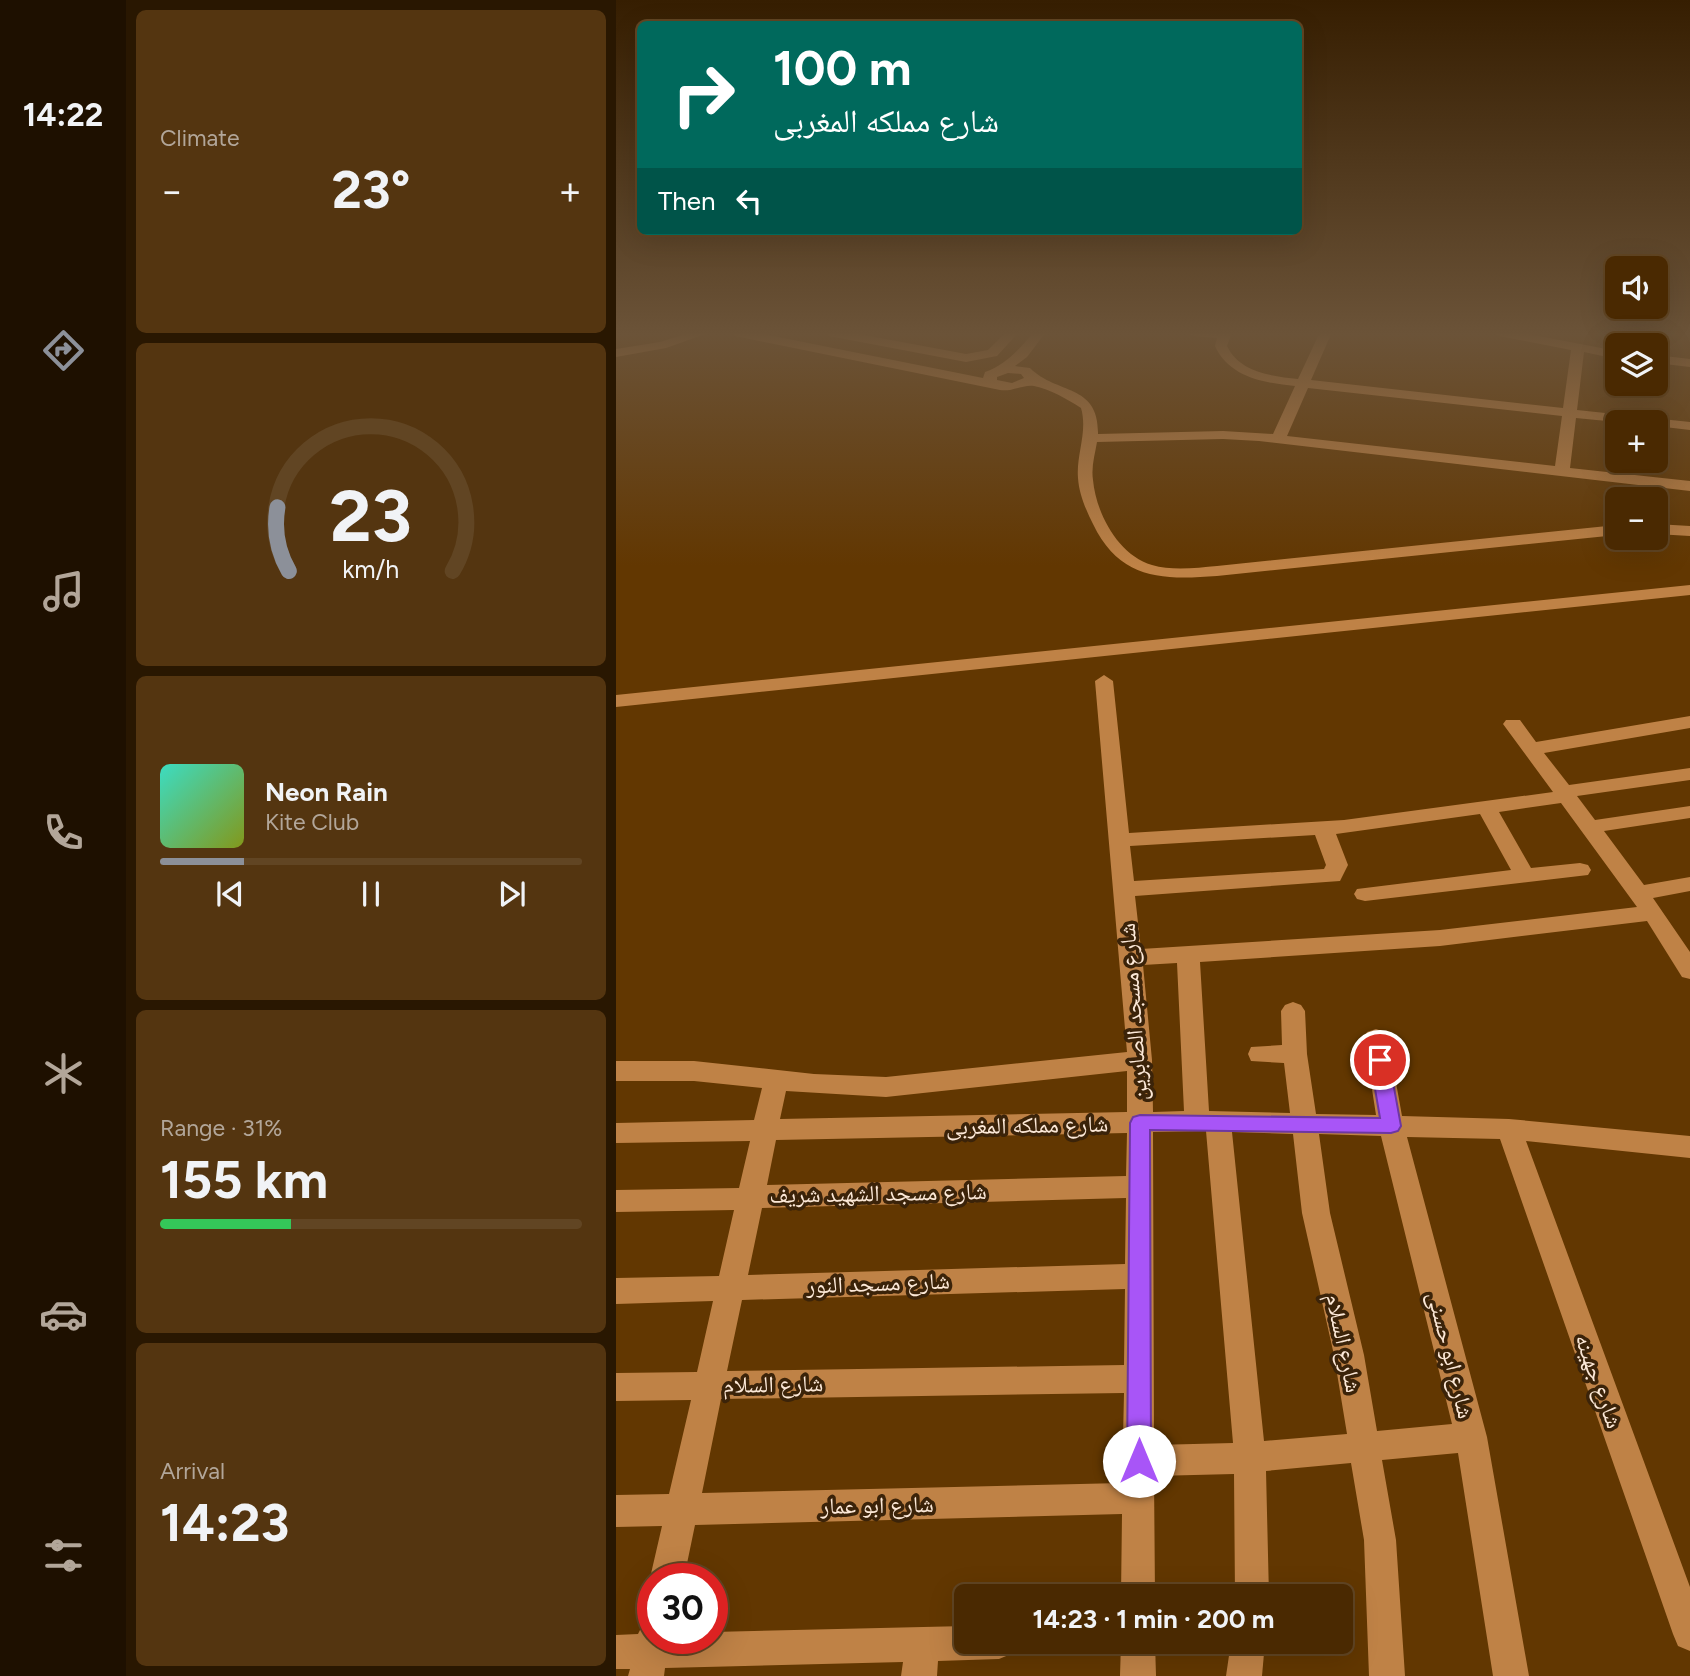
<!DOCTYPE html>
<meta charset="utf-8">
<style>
body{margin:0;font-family:Figtree,"Noto Naskh Arabic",sans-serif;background:#543510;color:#f1f3f6;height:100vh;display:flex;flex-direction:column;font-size:26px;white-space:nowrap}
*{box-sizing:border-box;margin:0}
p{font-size:23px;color:#b2a699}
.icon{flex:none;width:38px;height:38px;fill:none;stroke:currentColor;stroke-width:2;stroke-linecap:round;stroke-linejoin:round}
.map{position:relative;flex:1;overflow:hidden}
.panel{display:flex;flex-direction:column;gap:10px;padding:10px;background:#291701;width:490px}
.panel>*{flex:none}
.hud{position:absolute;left:21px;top:21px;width:665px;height:214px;border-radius:10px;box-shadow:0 7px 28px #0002,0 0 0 2px #614523;background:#00695c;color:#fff;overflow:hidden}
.fabs{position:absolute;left:989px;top:256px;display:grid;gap:14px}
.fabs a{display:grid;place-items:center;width:63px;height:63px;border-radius:10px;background:#4a2901;box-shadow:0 7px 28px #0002,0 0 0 2px #614523;font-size:35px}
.speed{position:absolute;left:21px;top:1563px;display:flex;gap:14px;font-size:35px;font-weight:700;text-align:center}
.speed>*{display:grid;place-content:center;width:91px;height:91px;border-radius:50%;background:#4a2901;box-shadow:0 7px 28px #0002,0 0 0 2px #614523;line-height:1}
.speed .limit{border:10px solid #d22;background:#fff;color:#111}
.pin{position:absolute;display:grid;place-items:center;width:60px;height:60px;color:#fff;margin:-30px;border:4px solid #fff;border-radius:50%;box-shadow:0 2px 7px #0007}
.me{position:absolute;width:77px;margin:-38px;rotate:0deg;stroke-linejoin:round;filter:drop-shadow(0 0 5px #0008)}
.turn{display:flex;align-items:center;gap:24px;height:147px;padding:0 21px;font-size:32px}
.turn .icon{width:91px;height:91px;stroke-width:2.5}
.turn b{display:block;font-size:49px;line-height:60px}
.then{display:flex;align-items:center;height:66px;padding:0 21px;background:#0003;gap:14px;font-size:26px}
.big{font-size:52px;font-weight:700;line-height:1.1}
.panel .tile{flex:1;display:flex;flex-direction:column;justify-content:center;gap:10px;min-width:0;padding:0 24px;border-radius:10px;background:#543510}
.panel .dial{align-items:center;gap:0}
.dial svg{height:182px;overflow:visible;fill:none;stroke:#614523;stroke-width:7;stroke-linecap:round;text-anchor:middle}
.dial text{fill:#f1f3f6;stroke:none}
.song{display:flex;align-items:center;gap:21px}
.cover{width:84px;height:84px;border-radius:10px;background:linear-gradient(135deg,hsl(170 70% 55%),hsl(70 70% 35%))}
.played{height:7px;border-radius:4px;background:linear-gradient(90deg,#8c9099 20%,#614523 20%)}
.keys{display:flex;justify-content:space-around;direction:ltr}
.heat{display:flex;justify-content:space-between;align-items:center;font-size:38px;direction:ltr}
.charge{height:10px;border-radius:5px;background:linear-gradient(90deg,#34c759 31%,#614523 0)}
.trip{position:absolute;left:338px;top:1584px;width:399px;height:70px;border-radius:10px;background:#4a2901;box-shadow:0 7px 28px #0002,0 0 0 2px #614523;font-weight:700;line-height:70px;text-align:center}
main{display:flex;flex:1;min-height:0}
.dock{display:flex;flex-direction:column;width:126px;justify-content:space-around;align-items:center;background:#1e1000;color:#b2a699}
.dock .icon{width:49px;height:49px}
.dock .on{color:#8c9099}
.dock b{font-size:32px;color:#f1f3f6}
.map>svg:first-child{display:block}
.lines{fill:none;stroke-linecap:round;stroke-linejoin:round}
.minor{fill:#bf8246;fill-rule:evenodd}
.route{fill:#a855f7;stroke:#6d37a1;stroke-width:2}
.labels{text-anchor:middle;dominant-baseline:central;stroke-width:7;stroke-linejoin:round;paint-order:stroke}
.near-street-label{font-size:23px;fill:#fce8d7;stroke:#3b2309}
</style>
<main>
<nav class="dock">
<b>14:22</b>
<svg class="icon on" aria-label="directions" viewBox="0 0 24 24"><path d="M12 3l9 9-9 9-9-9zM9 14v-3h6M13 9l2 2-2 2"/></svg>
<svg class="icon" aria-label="music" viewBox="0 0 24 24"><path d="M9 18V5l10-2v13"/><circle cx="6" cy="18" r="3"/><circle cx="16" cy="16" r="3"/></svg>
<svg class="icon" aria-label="phone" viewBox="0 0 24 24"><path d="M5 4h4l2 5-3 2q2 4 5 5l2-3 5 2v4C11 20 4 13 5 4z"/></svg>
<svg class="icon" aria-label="climate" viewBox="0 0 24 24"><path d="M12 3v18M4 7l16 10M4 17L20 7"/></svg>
<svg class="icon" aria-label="car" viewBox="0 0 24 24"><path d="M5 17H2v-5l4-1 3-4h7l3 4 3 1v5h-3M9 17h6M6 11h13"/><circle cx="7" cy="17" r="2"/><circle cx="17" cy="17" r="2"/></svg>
<svg class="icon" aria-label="filters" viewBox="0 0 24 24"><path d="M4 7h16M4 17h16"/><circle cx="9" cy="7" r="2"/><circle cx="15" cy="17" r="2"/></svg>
</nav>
<section class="panel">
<div class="tile"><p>Climate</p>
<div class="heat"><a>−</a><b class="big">23°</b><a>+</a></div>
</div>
<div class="tile dial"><svg viewBox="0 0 100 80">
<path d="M14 69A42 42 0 1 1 86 69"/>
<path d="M14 69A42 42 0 0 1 9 41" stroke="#8c9099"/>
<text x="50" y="56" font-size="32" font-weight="700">23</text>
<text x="50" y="72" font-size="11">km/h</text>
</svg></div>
<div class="tile">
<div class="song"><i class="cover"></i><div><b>Neon Rain</b><p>Kite Club</p></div></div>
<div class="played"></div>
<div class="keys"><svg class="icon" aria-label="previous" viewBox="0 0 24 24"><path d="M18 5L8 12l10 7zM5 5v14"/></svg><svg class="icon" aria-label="pause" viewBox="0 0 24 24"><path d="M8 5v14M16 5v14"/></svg><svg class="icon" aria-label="next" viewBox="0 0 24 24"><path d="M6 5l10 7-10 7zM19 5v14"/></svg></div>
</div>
<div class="tile"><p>Range · 31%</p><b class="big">155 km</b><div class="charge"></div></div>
<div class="tile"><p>Arrival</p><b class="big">14:23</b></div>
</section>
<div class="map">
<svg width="1074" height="1676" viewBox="0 0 1074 1676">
<rect width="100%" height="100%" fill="#623701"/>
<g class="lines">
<g class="minor">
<path d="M76,332h19l-45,16 -50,9v-8l44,-7z"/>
<path d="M113,332h24l230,46 2,-6c21,-7 35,-24 49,-40h12l-19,25 -12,9 15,2c27,27 69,15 68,66l125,-3 50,3 22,-48c-31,-3 -66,-9 -80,-40l2,-8 -24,-2 -6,-4h45l-5,14c13,27 45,30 71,33l22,-47h12l-21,48 252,28 8,-58 -72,-14 -6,-4h25l99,19v8l-33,-7 -7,58 113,12v8l-34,-4v-4h-39l-41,-4 -6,50 120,13v10l-431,-50 -36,-2 -126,3c-2,12 -6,25 -4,38 3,33 25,75 59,85 20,6 44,3 65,1l400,-41v10l-400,41c-55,4 -97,4 -124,-52 -7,-14 -14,-30 -15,-46 -2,-24 10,-46 3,-70 -14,-9 -31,-19 -47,-22 -10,-2 -22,6 -34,4l-265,-54zM392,373l13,1 3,4 -12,5 -15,-3v-3zM692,388l254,28 -7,50 -268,-30z"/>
<path d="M207,332h25l118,22 22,-4 18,-18h13l-22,24 -31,6 -137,-26z"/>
<path d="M1040,355l34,4v8l-34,-4z"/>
<path d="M1040,524l34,2v10l-34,-2z"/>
<path d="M1074,585v10l-1074,112v-12z"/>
<path d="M488,675l9,6 16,152 215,-13 209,-28 -50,-68 3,-4h14l16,22 154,-26v12l-146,25 25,32 121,-17v12l-113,16 18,24 95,-14v12l-86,13 40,54 46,-8v14l-37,7 37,54v27l-8,-2 -35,-56 -207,25 -240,16 9,149 81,2 -6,-50 -33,-2 -3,-7 3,-7 31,-2 -1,-34 4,-6 8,-3 8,3 4,6 2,43 9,60 60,1 -12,-77 3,-6 9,-3 9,3 3,6 14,78 107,3 181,17v22l-164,-17 164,446v64l-12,-5 -5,-12 -173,-495 -93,-2 80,300 42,239h-36l-35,-223 -76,7 14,80 9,136h-36l-5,-136 -13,-77 -85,8 3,125h-34l-1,-122 -80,2 1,120h-34l1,-82 -427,11 -11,53h-31v6l-3,-6 12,-52 -46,1v-32l53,-1 22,-94 -75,1v-28l81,-1 16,-71 -97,3v-26l103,-2 15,-66 -118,2v-22l123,-2 11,-47 -134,2v-20l138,-3 8,-32 -68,-7h-78v-20h78l120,13 72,3 241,-25 -32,-371zM945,803l76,104 -197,23 -299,19 -6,-53 205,-15 8,-16 -12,-31 144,-20 31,56 -154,19 -3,5 3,5 8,2 223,-26 3,-5 -3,-5 -8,-2 -49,5 -32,-56zM699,835l11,30 -2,4 -190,12 -4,-35zM561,963l7,148 -31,1 -1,-52 -9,-95zM511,1071v41l-347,7 6,-28 100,6zM590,1131l27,312 -79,2 -1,-313zM616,1132l61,2 9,79 32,142 13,79 -83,7zM511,1133l-1,43 -359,9 9,-45zM703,1134l62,2 71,288 -75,7 -13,-76 -34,-142zM510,1198l-1,66 -377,11 14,-67zM509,1289l-1,76 -397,6 15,-71zM508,1393l-2,90 -420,10 19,-94z"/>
<path d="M37,1621v17h59v-6l254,-6v16h50l-5,12 -12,5 -61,2 -1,15h-36l2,-14 -238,6 -1,8h-36l2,-7h-14v-34l22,-1 4,-8z"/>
<path d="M505,1642h34l1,34h-36z"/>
<path d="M615,1642h34l-3,34h-36z"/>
</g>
</g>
<linearGradient id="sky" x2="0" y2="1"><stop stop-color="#361e01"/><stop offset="0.59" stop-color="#6b5338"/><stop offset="1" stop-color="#6b5338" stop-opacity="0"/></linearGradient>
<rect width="1074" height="566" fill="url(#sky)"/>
<path class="route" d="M764,1053l6,2 3,5 12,66 -3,5 -7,2 -241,-3 1,331 -4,8 -8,3 -9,-3 -3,-8 3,-338 3,-6 7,-2 240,3 -10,-58 3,-5z"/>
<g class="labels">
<g class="near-street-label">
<text transform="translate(517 1012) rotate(-94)">شارع مسجد الصابرين</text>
<text transform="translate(411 1125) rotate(-1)">شارع مملكه المغربى</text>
<text transform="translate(262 1193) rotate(-1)">شارع مسجد الشهيد شريف</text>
<text transform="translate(262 1283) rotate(-2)">شارع مسجد النور</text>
<text transform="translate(728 1343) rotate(78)">شارع السلام</text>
<text transform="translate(835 1355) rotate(76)">شارع ابو حسنى</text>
<text transform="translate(983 1381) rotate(70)">شارع جهينه</text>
<text transform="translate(157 1384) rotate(-1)">شارع السلام</text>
<text transform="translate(261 1505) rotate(-1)">شارع ابو عمار</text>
</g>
</g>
</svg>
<div class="fabs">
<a><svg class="icon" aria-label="sound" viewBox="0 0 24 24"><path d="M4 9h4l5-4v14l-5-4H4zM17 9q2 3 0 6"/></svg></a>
<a><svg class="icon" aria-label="layers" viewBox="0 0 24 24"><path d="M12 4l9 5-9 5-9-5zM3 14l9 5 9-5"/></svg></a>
<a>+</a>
<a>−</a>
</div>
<div class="speed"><div class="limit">30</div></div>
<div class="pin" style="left:764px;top:1060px;background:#d93025"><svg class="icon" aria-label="arrive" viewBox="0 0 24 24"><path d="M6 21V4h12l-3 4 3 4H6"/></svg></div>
<svg class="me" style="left:523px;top:1461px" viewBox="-20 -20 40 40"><circle r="19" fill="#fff"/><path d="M0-13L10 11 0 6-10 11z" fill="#a855f7"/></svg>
<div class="trip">14:23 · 1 min · 200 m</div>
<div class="hud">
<div class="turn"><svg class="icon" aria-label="right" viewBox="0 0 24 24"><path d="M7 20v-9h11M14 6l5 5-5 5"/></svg><div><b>100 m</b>شارع مملكه المغربى</div></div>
<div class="then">Then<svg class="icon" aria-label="left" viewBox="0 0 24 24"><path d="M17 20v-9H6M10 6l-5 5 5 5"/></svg></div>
</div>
</div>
</main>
